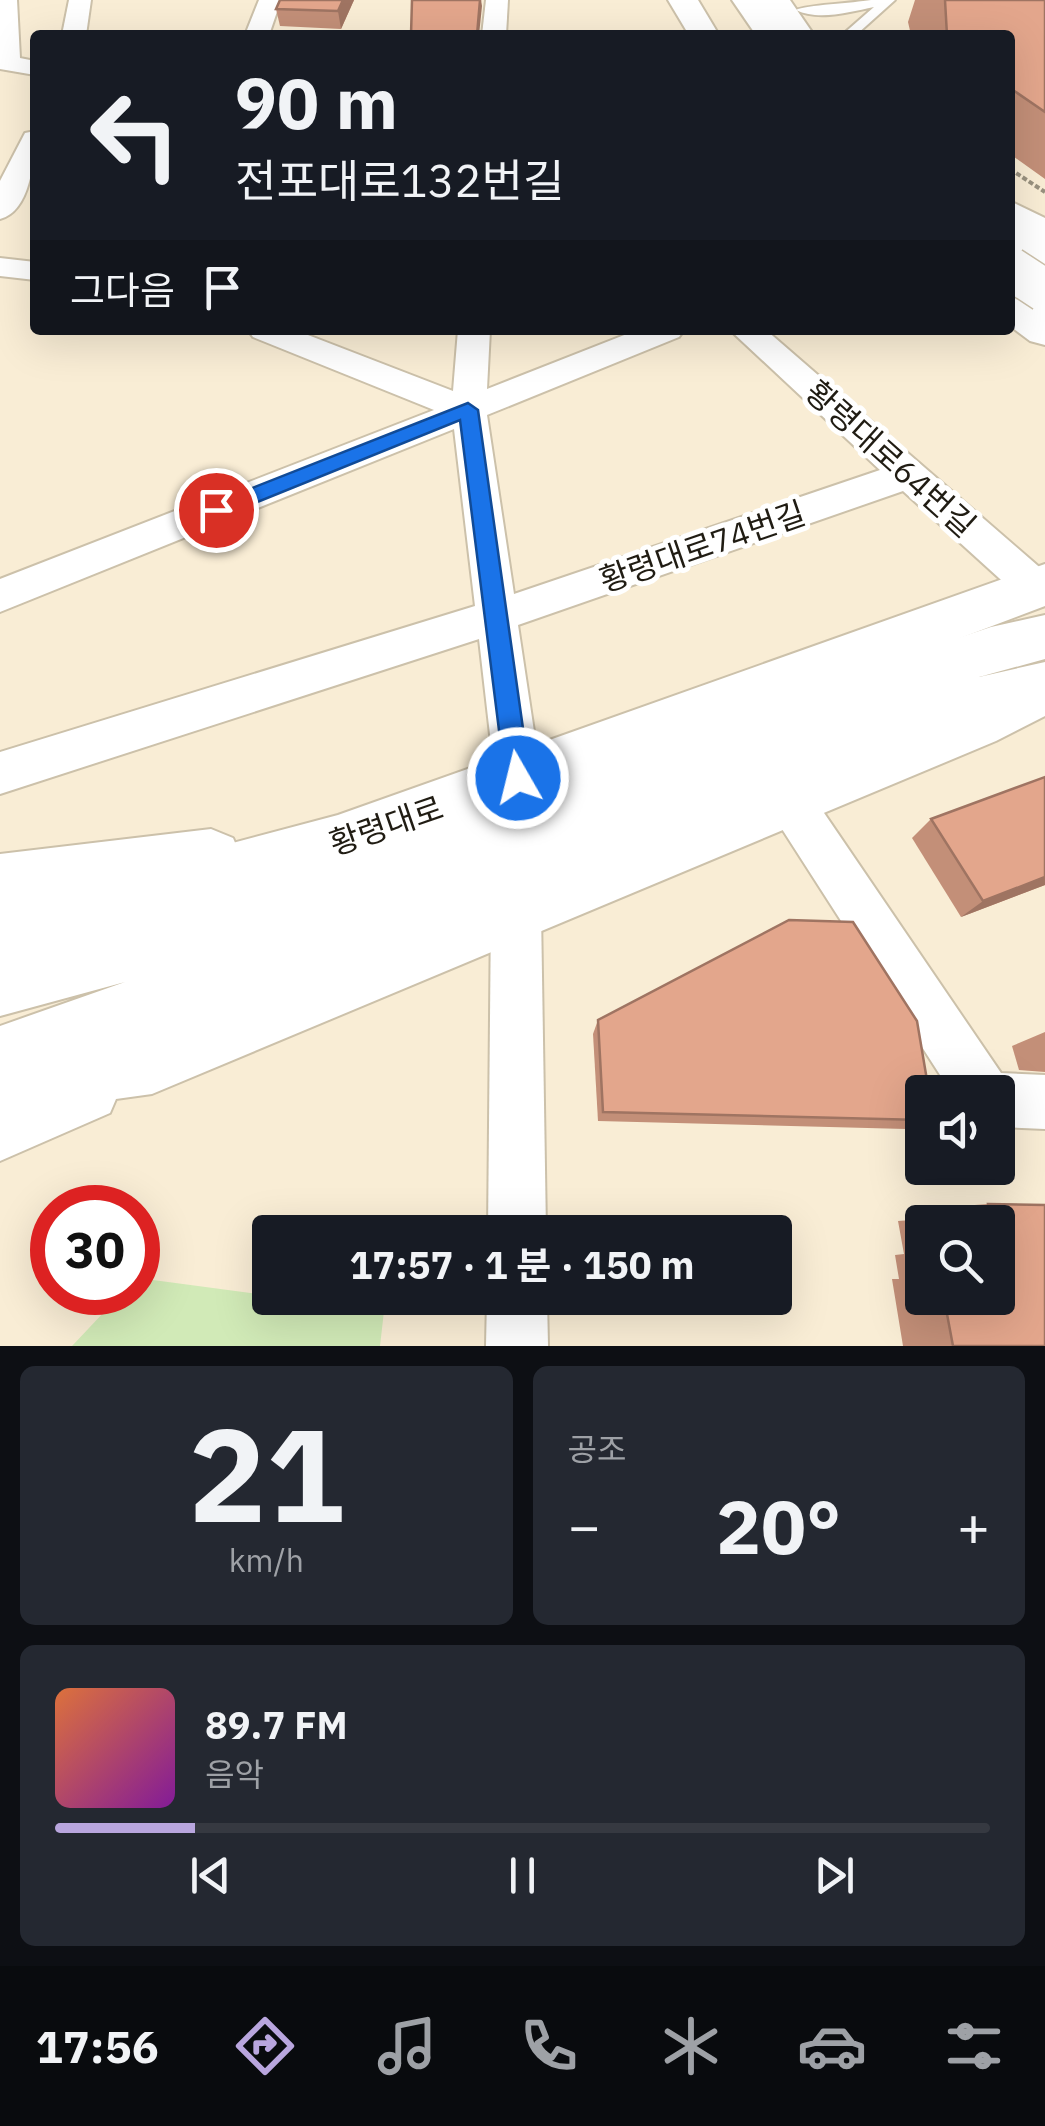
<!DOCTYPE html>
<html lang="ko">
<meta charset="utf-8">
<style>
body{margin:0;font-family:"IBM Plex Sans","Noto Sans KR",sans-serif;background:#242831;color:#f1f3f6;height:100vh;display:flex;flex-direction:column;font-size:38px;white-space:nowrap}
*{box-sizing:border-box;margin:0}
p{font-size:32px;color:#9ea1a6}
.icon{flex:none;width:55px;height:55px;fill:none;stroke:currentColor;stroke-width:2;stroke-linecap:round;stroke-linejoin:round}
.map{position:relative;height:1346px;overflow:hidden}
.side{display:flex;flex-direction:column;gap:20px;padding:20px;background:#0d0f14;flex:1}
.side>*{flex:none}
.banner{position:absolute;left:30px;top:30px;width:985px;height:305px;border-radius:10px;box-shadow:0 10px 40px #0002;background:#171b24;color:#f1f3f6;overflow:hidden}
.controls{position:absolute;left:905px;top:1075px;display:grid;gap:20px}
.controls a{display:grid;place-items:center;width:110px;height:110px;border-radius:10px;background:#171b24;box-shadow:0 10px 40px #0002;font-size:50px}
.speed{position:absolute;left:30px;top:1185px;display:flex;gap:20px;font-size:50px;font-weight:700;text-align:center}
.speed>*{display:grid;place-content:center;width:130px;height:130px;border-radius:50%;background:#171b24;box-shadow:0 10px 40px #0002;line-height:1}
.speed .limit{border:15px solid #d22;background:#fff;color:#111}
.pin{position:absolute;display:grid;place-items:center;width:85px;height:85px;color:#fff;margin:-42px;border:5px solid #fff;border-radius:50%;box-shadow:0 2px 10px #0007}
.me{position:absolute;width:110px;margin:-55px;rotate:352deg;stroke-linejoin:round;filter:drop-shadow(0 0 8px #0008)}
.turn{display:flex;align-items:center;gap:35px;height:210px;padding:0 40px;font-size:45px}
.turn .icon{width:130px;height:130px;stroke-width:2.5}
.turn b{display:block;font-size:70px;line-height:85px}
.then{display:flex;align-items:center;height:95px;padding:0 40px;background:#0003;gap:20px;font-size:38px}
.big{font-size:75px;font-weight:700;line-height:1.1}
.side .widget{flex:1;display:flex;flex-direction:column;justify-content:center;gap:15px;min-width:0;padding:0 35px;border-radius:15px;background:#242831}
.side .dial{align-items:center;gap:0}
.dial b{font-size:130px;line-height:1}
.song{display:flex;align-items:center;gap:30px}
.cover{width:120px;height:120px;border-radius:15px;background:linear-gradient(135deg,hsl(20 70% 55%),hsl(290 70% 35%))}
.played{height:10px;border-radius:5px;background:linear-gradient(90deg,#b9a6de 15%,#363941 15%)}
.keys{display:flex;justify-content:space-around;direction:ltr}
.heat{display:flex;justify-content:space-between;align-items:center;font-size:55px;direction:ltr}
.side .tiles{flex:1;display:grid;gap:20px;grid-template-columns:1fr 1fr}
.widget:last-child{grid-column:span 2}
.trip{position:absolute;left:252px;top:1215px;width:540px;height:100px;border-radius:10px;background:#171b24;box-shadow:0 10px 40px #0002;font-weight:700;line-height:100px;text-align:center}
.menu{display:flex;height:160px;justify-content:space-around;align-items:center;background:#090b0e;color:#9ea1a6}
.menu .icon{width:70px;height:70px}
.menu .selected{color:#b9a6de}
.menu b{font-size:45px;color:#f1f3f6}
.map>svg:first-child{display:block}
.green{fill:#d1eab7}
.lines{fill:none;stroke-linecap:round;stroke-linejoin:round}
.service-casing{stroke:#ccc1aa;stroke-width:4}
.minor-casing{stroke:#ccc1aa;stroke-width:4}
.tertiary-casing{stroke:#ccc1aa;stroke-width:4}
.secondary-casing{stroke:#ccc1aa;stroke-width:4}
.trunk-casing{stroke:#ccc1aa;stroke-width:4}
.path{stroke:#99917f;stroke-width:4;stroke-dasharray:5 2.5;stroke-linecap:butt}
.service{fill:#fff;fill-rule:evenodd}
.minor{fill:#fff;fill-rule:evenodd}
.tertiary{fill:#fff;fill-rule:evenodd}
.secondary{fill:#fff;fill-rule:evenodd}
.trunk{fill:#fff;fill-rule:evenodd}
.trunk-bridge-casing{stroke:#ccc1aa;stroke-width:45;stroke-linecap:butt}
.trunk-bridge{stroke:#fff;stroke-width:42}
.wall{fill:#c38f78;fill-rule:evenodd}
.shaded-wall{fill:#9f7462}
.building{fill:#e3a68c;stroke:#9f7462;stroke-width:2.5}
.route{fill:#1a73e8;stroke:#114b97;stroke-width:2.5}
.labels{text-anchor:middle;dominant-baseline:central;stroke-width:10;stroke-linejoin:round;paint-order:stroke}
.street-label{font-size:32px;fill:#201c13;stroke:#fff}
</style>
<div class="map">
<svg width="1045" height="1346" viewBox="0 0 1045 1346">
<rect width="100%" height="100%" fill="#f9edd5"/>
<path class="green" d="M138,1278l246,33 -4,35h-308l50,-53 16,-1z"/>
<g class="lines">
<g class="service-casing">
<path id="service" d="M871,0h24l-39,35h-14l32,-28c-24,5 -56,14 -78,3 9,-5 58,-7 75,-10z"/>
</g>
<g class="minor-casing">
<g id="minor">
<path d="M0,0h17l3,58 15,3v14l-35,-6z"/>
<path d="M69,0h22l-5,35h-24z"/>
<path d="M259,0h22l-12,35h-24z"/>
<path d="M486,0h22l-2,35h-24z"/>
<path d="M35,131c0,26 -4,80 -35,88v-38l25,-48z"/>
<path d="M0,258l35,4v18l-35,-4z"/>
<path d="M248,330h47l158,61 5,-61h32l-3,59 150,-59h47l-5,7 -192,78 27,179 366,-124 -150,-140h36l279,242v28l-10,3 -14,-5 -118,-107 -385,134 23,153 -7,15 -16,6 -16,-6 -7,-15 -16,-139 -479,155v-42l475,-146 -21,-177 -454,183v-33l434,-169 -181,-73z"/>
<path d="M789,779l16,6 196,288 44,2v54l-47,-2v-35h-47l-178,-277 -7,-15 7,-15z"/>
<path d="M516,887l17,7 8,17 5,321h-58l3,-321 8,-17z"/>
<path d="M487,1298h60l1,48h-62z"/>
</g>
</g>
<g class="tertiary-casing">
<path id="tertiary" d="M211,829l22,9 9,21 -9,21 -22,9 -211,27v-62z"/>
</g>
<g class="secondary-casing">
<g id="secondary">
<path d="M668,0h30l21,35h-30z"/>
<path d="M760,0h30l24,35h-30z"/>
<path d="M1010,201l35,17v29l-35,-18z"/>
<path d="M1010,293l35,18v34l-15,-4 -20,-15z"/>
<path d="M1045,564v42l-681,257 11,5 10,22 -6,14 12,5 7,18 558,-222 89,-40v51l-49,25 -844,353 -36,5 -6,14 -110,48v-135l125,-44 -125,34v-111l338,-90z"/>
</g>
</g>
<g class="trunk-casing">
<g id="trunk">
<path d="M732,0h30l24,35h-30z"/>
<path d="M1010,227l35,18v29l-35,-18z"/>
<path d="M1045,615v44l-66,18 66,-15v48c-237,56 -453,162 -677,254l-23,-9 -9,-23 6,-16 -11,-4 -10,-22 10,-22 451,-171 209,-70z"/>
</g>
</g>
<path class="path" d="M1010,169l35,23"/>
<use href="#service" class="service"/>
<use href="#minor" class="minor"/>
<use href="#tertiary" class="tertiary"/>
<use href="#secondary" class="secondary"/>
<use href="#trunk" class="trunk"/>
<g class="trunk-bridge-casing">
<path id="trunk-bridge" d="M1010,268l35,23"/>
</g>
<use href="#trunk-bridge" class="trunk-bridge"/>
</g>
<g class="wall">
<path d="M354,0l-13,29 -61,-3 -4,-17z"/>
<path d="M915,0h130v179l-35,-25v-119h-99l-3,-13z"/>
<path d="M1045,777v108l-84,32 -49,-79 19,-19z"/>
<path d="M598,1020l324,72v32l-16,5 -308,-8 -5,-87z"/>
<path d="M1045,1032v40l-26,-2 -7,-24z"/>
<path d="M988,1204l57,1v141h-142l-11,-67h7l-4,-24 9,-1 -6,-33 39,-3 -2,-10zM922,1222h76v76h-76z"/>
</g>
<g class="shaded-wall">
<path d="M343,0h11l-13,29 -3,-18z"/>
<path d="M480,0h1l1,6 -3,29h-2z"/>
<path d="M1045,877v8l-84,32 22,-16z"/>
</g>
<g class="building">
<path d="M280,0h63l-5,11 -62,-2z"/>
<path d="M412,0h68l-3,35h-66z"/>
<path d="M945,0h100v112l-35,-24v-53h-63z"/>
<path d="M1045,777v100l-62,24 -52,-82z"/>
<path d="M789,920l64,2 64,99 12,71h-7v28l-319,-8 -5,-92z"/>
<path d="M988,1204l57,1v141h-92l-9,-48h54v-76h-50l-1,-4 44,1z"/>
</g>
<path class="route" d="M468,403l10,7 52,368 -12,11 -13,-11 -45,-358 -237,96h-14l-3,-6 3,-5z"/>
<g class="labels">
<g class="street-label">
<text transform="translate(891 458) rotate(42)">황령대로64번길</text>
<text transform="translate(702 546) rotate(-19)">황령대로74번길</text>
<text transform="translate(386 825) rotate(-19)">황령대로</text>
</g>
</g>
</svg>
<div class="controls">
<a><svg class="icon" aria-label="sound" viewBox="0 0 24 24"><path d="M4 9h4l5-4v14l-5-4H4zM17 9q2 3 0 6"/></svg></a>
<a><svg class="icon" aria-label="search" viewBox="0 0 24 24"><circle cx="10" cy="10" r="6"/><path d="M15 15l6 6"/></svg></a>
</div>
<div class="speed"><div class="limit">30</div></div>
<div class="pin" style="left:216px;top:510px;background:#d93025"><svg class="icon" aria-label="arrive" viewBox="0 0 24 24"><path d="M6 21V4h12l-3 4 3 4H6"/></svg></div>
<svg class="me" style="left:518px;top:778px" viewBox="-20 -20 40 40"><circle r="17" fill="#1a73e8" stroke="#fff" stroke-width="3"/><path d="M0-11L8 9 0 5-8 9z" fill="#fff"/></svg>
<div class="trip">17:57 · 1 분 · 150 m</div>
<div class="banner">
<div class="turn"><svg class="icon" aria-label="left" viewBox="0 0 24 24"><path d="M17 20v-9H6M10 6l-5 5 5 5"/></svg><div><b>90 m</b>전포대로132번길</div></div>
<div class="then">그다음<svg class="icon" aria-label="arrive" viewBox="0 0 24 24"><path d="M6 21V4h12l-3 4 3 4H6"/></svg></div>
</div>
</div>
<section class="side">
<div class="tiles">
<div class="widget dial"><b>21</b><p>km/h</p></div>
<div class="widget"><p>공조</p>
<div class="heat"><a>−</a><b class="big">20°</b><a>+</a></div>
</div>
<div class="widget">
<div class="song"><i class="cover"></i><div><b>89.7 FM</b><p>음악</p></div></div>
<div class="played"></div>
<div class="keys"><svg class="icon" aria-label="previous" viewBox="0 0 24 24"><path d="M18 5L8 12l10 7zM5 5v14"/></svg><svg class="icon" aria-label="pause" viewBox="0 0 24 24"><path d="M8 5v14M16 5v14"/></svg><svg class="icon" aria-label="next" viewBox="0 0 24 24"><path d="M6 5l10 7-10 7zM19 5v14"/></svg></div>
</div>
</div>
</section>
<nav class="menu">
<b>17:56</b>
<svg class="icon selected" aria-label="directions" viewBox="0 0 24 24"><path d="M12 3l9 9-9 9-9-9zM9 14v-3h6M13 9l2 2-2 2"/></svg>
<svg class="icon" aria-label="music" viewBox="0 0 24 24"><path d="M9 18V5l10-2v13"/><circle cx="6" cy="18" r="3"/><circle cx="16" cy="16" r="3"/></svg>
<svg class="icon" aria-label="phone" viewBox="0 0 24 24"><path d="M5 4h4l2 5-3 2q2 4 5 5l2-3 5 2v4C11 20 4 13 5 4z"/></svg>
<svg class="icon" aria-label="climate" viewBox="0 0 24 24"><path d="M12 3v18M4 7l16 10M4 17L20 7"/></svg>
<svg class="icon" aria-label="car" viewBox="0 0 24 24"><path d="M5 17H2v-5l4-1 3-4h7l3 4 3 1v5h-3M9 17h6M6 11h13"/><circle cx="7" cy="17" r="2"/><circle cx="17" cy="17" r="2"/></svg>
<svg class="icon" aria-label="filters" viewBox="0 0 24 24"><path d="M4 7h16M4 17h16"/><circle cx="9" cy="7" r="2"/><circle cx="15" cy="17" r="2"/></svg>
</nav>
